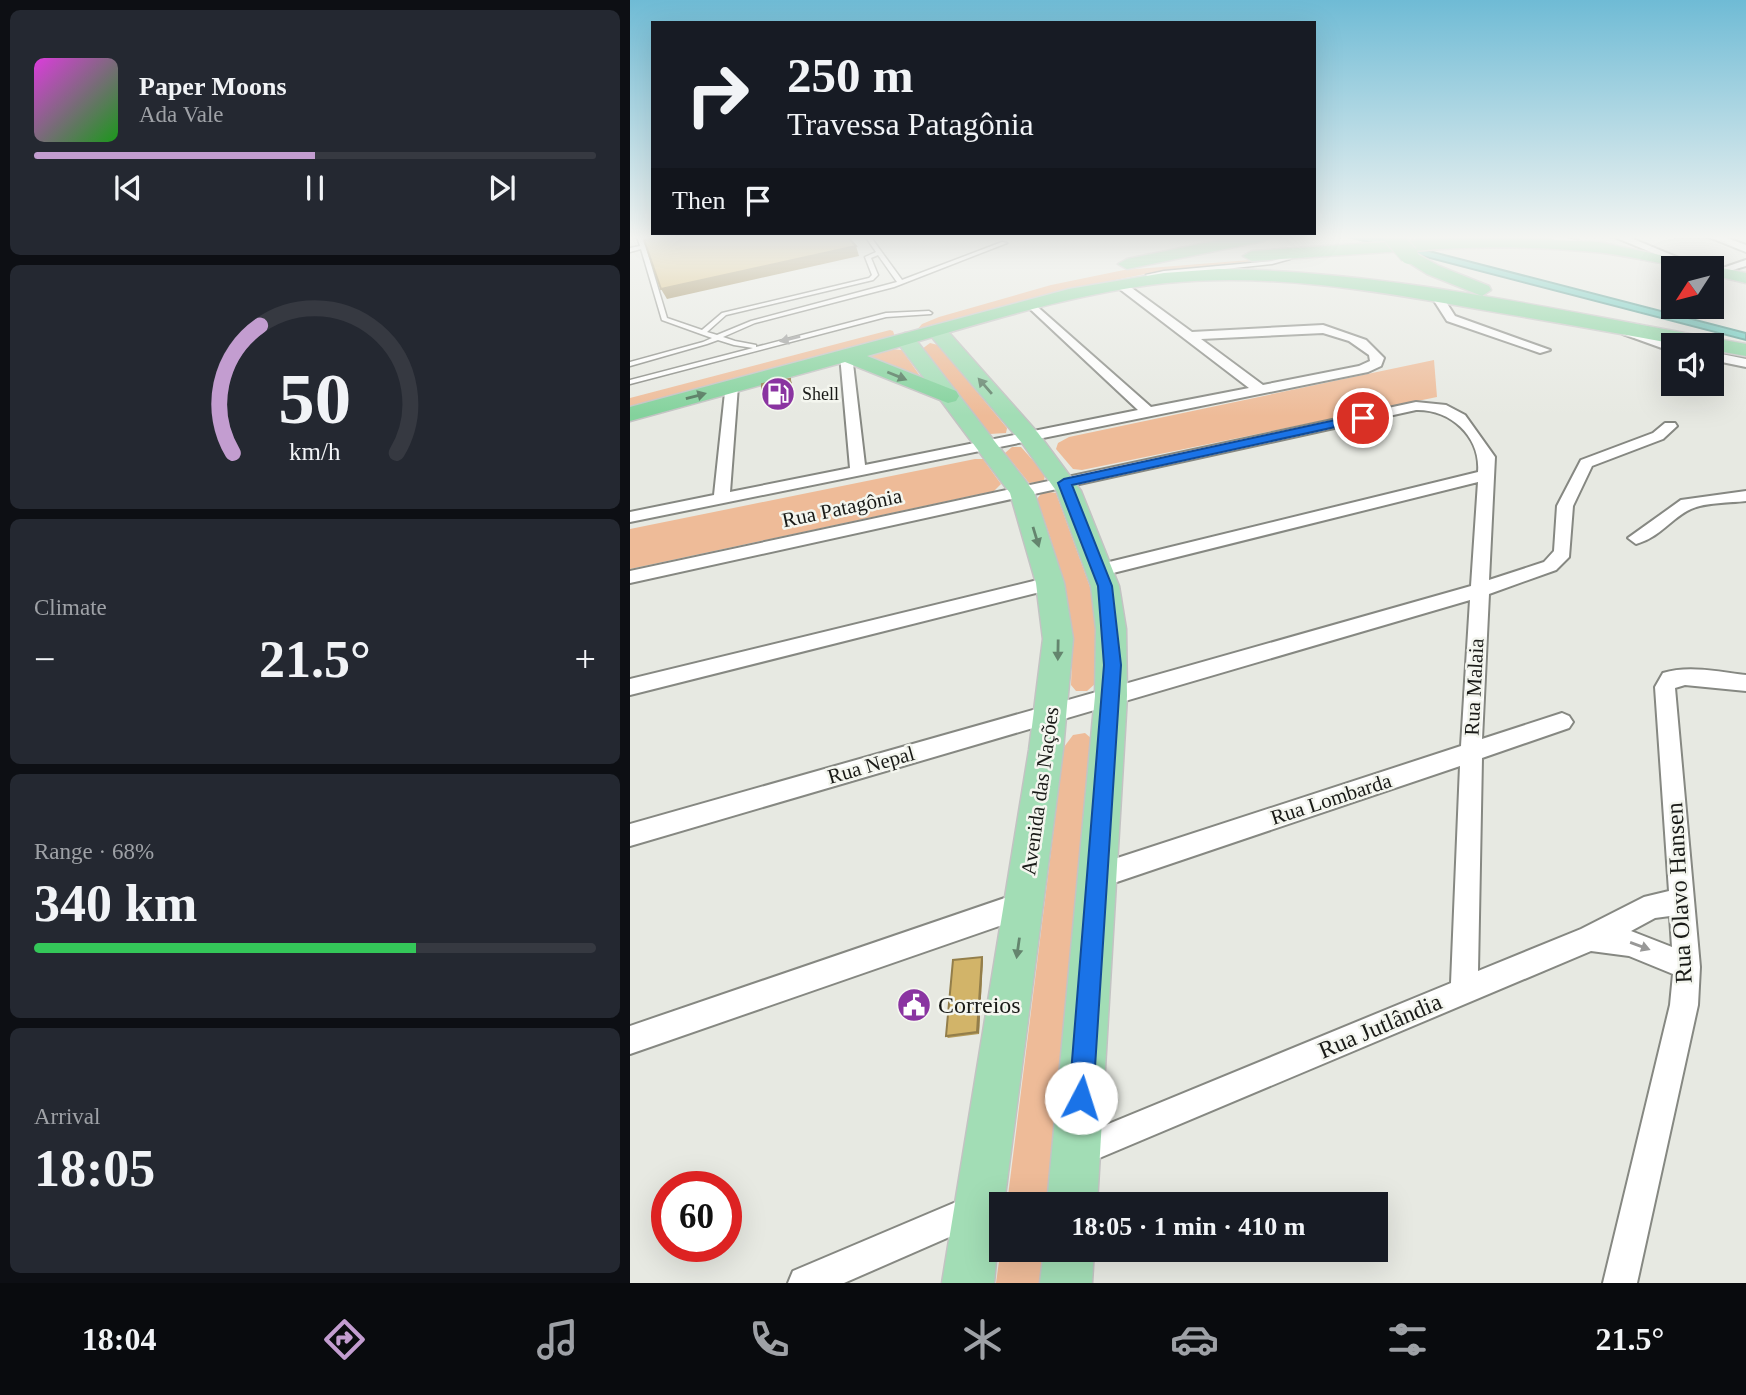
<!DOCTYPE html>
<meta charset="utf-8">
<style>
body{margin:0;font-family:Georgia,serif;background:#242831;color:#f1f3f6;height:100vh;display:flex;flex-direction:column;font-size:26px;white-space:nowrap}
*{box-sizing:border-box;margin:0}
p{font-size:23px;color:#9ea1a6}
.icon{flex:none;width:38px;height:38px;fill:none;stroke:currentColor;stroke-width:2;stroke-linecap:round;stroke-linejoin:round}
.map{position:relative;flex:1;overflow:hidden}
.details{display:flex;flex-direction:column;gap:10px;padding:10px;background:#0d0f14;width:630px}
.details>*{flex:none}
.banner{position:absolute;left:21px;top:21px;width:665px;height:214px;border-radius:0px;box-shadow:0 7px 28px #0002;background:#171b24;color:#f1f3f6;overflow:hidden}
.needle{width:46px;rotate:234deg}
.fabs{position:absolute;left:1031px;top:256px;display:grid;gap:14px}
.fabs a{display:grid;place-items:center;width:63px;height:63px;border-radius:0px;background:#171b24;box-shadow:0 7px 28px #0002;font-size:35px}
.speed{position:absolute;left:21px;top:1171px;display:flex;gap:14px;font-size:35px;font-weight:700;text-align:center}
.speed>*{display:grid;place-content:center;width:91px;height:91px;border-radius:50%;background:#171b24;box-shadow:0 7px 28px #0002;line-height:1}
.speed .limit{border:10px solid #d22;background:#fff;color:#111}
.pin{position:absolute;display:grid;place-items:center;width:60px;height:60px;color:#fff;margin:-30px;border:4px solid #fff;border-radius:50%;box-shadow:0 2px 7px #0007}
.me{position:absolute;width:77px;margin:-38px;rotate:5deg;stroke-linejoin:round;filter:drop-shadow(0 0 5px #0008)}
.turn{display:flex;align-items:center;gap:24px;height:147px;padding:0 21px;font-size:32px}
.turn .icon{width:91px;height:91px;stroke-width:2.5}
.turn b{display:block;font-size:49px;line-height:60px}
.then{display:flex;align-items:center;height:66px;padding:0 21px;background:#0003;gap:14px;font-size:26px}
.big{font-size:52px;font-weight:800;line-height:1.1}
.details .card{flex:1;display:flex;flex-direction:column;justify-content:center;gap:10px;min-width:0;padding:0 24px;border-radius:10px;background:#242831}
.details .dial{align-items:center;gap:0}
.dial svg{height:182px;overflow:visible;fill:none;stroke:#363941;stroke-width:7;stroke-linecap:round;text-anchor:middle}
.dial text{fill:#f1f3f6;stroke:none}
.song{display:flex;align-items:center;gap:21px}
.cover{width:84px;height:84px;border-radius:10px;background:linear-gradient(135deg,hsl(300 70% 55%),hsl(120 70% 35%))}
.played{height:7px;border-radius:4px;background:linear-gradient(90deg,#c39dd0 50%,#363941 50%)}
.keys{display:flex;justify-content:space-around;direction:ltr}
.heat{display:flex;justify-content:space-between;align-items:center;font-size:38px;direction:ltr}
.charge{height:10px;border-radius:5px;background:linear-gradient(90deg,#34c759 68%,#363941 0)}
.trip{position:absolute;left:359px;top:1192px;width:399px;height:70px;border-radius:0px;background:#171b24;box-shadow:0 7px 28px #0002;font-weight:800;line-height:70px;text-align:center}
.tabs{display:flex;height:112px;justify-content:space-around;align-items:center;background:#090b0e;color:#9ea1a6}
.tabs .icon{width:49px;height:49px}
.tabs .current{color:#c39dd0}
.tabs b{font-size:32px;color:#f1f3f6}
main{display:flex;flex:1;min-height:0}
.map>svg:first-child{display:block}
.green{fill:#eebb98}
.water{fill:#5ac5b8;stroke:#469288;stroke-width:2}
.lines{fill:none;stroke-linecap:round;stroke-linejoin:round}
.service-casing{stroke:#868882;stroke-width:3}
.minor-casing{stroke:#868882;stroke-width:4}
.primary-casing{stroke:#c3c3c3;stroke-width:3}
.trunk-casing{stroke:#c3c3c3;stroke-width:3}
.service{fill:#fff;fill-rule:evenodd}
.minor{fill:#fff;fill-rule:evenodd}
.primary{fill:#a2ddb5;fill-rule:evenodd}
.trunk{fill:#83d29c;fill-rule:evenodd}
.trunk-bridge-casing{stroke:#c3c3c3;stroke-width:20;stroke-linecap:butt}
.trunk-bridge{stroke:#83d29c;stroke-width:18}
.wall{fill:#b59b5a}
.shaded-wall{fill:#937e4a}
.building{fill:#d2b469;stroke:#937e4a;stroke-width:2}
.oneway{fill:#989897}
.oneway2{fill:#4e765a}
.oneway3{fill:#64856e}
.route{fill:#1a73e8;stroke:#114b97;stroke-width:2}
.labels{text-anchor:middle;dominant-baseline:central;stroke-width:5;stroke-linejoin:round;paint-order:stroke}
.far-poi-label{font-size:18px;fill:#191a17;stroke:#f4f6ef;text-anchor:start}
.street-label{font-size:21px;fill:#191a17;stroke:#f4f6ef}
.near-street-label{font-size:24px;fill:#191a17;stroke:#f4f6ef}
.near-poi-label{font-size:24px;fill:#191a17;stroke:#f4f6ef;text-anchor:start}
</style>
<main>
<section class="details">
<div class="card">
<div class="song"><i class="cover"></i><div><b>Paper Moons</b><p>Ada Vale</p></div></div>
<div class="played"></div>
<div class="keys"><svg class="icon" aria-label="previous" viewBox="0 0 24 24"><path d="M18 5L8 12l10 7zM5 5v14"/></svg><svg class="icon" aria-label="pause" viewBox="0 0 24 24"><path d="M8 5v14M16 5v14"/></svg><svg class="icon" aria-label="next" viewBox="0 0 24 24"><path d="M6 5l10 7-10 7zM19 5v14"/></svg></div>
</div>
<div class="card dial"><svg viewBox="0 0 100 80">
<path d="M14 69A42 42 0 1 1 86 69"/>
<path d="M14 69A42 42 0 0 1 26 13" stroke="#c39dd0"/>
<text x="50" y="56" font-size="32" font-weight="700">50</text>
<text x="50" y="72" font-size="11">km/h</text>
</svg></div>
<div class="card"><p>Climate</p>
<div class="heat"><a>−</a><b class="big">21.5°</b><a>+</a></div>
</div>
<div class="card"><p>Range · 68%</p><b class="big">340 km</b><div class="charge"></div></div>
<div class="card"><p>Arrival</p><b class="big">18:05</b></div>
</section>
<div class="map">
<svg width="1116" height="1283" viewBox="0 0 1116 1283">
<rect width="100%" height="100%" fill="#e7e9e2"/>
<g class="green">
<path d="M657,257l-132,15 -80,16 -159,43 6,-7 17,-7 112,-32 73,-15z"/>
<path d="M260,330l3,1 2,6 -265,72v-11z"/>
<path d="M300,343l8,2 69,83 -1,5 -16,1 -68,-85z"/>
<path d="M261,349l11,1 18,26 -56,-20z"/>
<path d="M804,360l3,37 -355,73 -9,-1 -17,-20 2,-6 11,-6z"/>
<path d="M382,447h9l24,27 -1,7 -15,2 -24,-30z"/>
<path d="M345,459h8l18,25 -7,7 -364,78v-40z"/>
<path d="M413,491l13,2 34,94 7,45 -1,51 -9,8h-11l-5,-6c4,-74 -10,-118 -34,-186z"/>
<path d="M455,733l7,6 -43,465h-42l57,-457 9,-12z"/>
<path d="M371,1247v3h44l-4,33h-45z"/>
</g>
<path class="water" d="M715,236h26l375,97v7z"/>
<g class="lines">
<g class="service-casing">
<g id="service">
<path d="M7,236h6l2,9 4,-1 3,2 -6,2 21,70 35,12 20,-17 147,-35 3,-3 -7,-18 11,-5 -11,-16h5l32,44 100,-38 5,1 -113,44 -139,36 -32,14 12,4 21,4v2l130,-34 43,-2 3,2 -1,1 -45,3 -256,67v-4l123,-32 -19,-3 -16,-5 -11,4 -77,22v-4l73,-20 9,-4 -50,-18 -21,-71 -11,3v-4l10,-2zM248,255l19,27 -146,39 -34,14 -10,-3 19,-17 147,-35 5,-5 -7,-17z"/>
<path d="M669,251l2,1v2l-11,5 -18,5 -123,13 -3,-2 18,-4 108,-10 15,-4z"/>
</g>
</g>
<g class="minor-casing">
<g id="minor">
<path d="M912,236h18l35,10 -5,3z"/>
<path d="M982,236h14l65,27 -9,2z"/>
<path d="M1076,236h15l25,9v7z"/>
<path d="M1116,260v6l-27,8 -5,-3z"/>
<path d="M487,283h8l67,49 131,-7 43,15 18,18 -3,8 -13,6 -738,150v-10l84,-17 12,-112 12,3 -8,106 120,-24 -10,-113 6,-4 6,4 13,110 273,-55 -110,-103v-4l4,-1 119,105 98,-19 -132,-101zM693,333l26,8 20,14 1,6 -11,5 -96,19 -62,-46z"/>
<path d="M807,293l4,1 14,22 95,34 -10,3 -93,-32 -16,-25z"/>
<path d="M997,327l49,18h-3v7l-50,-18v-6z"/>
<path d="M1082,352l34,7v8l-34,-7z"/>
<path d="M786,402l30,3 19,10 30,42 -6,123 55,-18 10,-11 3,-45 24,-46 72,-27 12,-10h10l2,3 -14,13 -71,27 -19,40 -4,51 -13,13 -67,24 -7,145 80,-26 7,3 4,6 -4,6 -87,30 -4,213 103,-42 63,-32 25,-6 -14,-204 8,-14c26,-8 56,-1 83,2v16l-61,-6 -10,3 25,279 -2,38 -61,278h-34l67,-278 3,-31 -44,-18 -38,-5 -513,216 -11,-4 -4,-11 4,-11 384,-158 9,-217 -361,122 -9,-4 -3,-8 3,-8 9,-4 362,-118 9,-146 -840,246v-22l841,-238 7,-104 -377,94 -9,-6 9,-6 377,-92c3,-35 -27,-63 -62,-62l-786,173v-12zM1040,916l2,31 -41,-16 24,-13z"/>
<path d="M1116,491v10c-16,2 -40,1 -55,8 -20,9 -30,28 -55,35l-8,-6 53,-38z"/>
<path d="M420,577l9,6 -3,5 -426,107v-16z"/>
<path d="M395,891l9,4 4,9 -4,9 -9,4 -395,137v-28z"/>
<path d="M345,1194l11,5 5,11 -5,11 -142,62h-56l5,-12z"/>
</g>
</g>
<g class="primary-casing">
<g id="primary">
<path d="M307,325l7,2 94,106 43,58 38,95 7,43 1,67 -30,508h-50l48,-508 1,-67 -5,-43 -34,-94 -35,-49 -92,-108 -2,-4z"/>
<path d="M275,333l7,2 122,157 30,91 9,56 -10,111 -59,454h-3l-7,79h-52l87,-533 14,-111 -7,-56 -26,-90 -115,-154z"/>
<path d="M414,1250h50l-2,33h-52z"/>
</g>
</g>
<g class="trunk-casing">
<g id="trunk">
<path d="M609,236h33l-8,5 -137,28 -9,-5 9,-5z"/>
<path d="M851,236l117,6 148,31v10l-34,-8v-7c-43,0 -76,-12 -117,-16 -63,-6 -120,-6 -183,-1l27,15 50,20 2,4 -9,6 -55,-22 -24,-15 -3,-4 3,-4 -151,10 -9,-5 9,-5z"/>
<path d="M589,269c177,2 353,45 527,75v12l-34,-6v-5h-31c-69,-13 -139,-25 -209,-37 -101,-18 -202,-35 -306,-25 -101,11 -201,46 -299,73l89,35 3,5 -3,5 -8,2 -103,-41 -215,59v-14l439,-118 95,-16z"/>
</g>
</g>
<use href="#service" class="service"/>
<use href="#minor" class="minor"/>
<use href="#primary" class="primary"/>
<use href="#trunk" class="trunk"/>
<g class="trunk-bridge-casing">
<path id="trunk-bridge" d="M762,236l17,19"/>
</g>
<use href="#trunk-bridge" class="trunk-bridge"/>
</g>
<path class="wall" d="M353,959l-4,75 -31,4 -2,-2z"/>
<g class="shaded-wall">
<path d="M226,246l3,10 -192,43 -6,-10z"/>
<path d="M160,379l2,4v14l-6,1v4l-14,3 -2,-4 14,-7z"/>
<path d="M140,397l2,4 -8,1 -2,-4z"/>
<path d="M352,957l1,2 -4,75 -2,-2z"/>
</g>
<g class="building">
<path d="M34,236h183l9,10 -195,43 -17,-49z"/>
<path d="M160,379l1,14 -7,1v4l-14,3v-4l-8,1v-14z"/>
<path d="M352,957l-5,75 -31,4 7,-76z"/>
</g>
<defs><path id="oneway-solid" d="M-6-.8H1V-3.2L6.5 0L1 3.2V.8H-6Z" transform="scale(1.75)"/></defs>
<g class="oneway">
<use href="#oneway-solid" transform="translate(160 339) rotate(166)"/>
<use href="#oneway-solid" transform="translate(1010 946) rotate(20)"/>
</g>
<g class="oneway2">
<use href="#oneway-solid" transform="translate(267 376) rotate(22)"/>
<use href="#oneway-solid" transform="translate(66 396) rotate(-15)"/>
</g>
<g class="oneway3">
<use href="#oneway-solid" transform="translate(355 386) rotate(-131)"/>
<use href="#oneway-solid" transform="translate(406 537) rotate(73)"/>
<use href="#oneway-solid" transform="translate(428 650) rotate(91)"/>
<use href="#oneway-solid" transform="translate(388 948) rotate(98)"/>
</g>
<linearGradient id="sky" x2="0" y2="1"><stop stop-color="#6fbbd5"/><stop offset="0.57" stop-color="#f4f5f2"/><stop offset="1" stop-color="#f4f5f2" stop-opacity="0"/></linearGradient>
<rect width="1116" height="416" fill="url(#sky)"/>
<path class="route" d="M733,414l6,4 -2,2 -295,65 40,101 9,79 -28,433 -3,9 -9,3 -9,-3 -3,-9 35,-433 -6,-79 -40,-103 6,-4z"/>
<defs>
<g id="fuel-disc" transform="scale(1.75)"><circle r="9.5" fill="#8a34a1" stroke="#f4f6ef"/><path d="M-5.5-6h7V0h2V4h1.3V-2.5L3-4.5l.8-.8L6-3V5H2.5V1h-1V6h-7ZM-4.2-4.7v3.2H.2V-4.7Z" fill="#fff"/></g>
<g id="civic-disc" transform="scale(1.75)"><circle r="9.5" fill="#8a34a1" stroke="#f4f6ef"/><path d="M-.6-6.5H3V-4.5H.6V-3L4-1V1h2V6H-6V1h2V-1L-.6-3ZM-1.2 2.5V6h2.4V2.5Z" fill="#fff"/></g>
</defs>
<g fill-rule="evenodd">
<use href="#fuel-disc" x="148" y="394"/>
<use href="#civic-disc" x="284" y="1005"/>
</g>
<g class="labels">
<g class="far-poi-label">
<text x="172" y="394">Shell</text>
</g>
<g class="street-label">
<text transform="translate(212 508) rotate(-12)">Rua Patagônia</text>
<text transform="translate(844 687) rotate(-87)">Rua Malaia</text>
<text transform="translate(241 765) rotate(-16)">Rua Nepal</text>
<text transform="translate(410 791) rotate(-82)">Avenida das Nações</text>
<text transform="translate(701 799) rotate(-18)">Rua Lombarda</text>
</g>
<g class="near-street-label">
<text transform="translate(1049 893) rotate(-93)">Rua Olavo Hansen</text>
<text transform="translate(750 1026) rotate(-23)">Rua Jutlândia</text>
</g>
<g class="near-poi-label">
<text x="308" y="1005">Correios</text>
</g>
</g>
</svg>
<div class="fabs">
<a><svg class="needle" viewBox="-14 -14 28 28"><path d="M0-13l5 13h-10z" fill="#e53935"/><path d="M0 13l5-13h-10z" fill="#9ea1a6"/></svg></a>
<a><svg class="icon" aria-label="sound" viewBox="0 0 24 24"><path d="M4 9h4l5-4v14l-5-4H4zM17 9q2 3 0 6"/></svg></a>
</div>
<div class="speed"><div class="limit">60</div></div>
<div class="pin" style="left:733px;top:418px;background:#d93025"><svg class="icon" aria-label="arrive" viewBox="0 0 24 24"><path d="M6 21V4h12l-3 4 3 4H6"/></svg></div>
<svg class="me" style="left:451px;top:1098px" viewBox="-20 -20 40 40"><circle r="19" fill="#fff"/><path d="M0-13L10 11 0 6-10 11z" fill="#1a73e8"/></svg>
<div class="trip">18:05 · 1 min · 410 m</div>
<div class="banner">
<div class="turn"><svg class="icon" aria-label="right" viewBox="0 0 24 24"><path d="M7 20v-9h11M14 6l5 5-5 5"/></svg><div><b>250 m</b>Travessa Patagônia</div></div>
<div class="then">Then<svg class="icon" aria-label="arrive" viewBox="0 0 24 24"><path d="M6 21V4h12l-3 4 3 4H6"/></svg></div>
</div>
</div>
</main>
<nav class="tabs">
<b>18:04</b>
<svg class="icon current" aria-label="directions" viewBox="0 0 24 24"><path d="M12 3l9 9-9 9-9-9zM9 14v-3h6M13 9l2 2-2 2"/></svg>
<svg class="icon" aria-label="music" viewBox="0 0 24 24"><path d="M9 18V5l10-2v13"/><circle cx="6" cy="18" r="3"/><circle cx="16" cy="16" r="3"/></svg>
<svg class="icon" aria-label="phone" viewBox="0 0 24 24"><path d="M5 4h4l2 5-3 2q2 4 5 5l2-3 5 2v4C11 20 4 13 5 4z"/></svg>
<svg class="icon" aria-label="climate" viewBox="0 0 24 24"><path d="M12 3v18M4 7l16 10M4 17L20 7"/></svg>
<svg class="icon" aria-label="car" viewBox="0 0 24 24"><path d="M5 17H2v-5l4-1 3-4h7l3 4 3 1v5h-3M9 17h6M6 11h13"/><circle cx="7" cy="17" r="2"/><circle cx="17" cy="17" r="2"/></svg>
<svg class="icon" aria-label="filters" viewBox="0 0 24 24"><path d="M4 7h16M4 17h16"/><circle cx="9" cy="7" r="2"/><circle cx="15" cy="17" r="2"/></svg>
<b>21.5°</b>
</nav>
